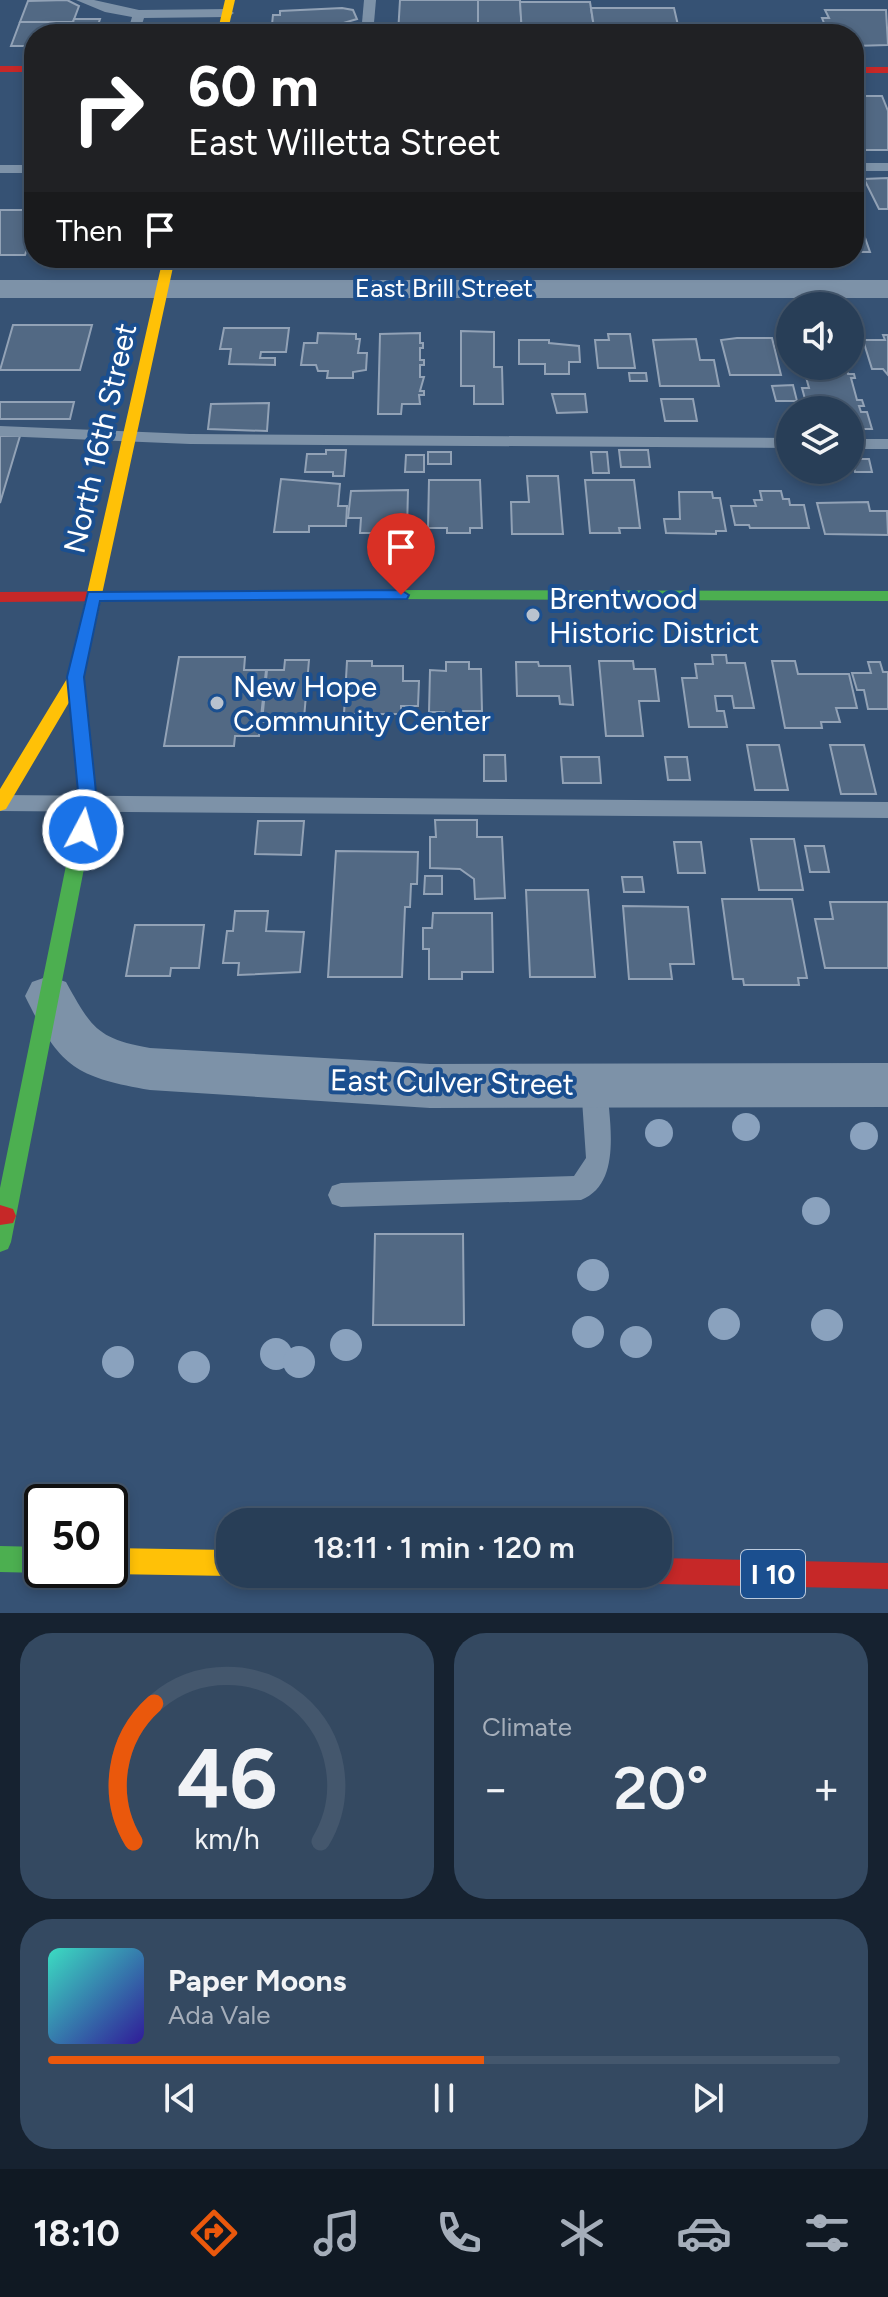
<!DOCTYPE html>
<meta charset="utf-8">
<style>
body{margin:0;font-family:Figtree,sans-serif;background:#344961;color:#f1f3f6;height:100vh;display:flex;flex-direction:column;font-size:30px;white-space:nowrap}
*{box-sizing:border-box;margin:0}
p{font-size:26px;color:#a5aeba}
.icon{flex:none;width:44px;height:44px;fill:none;stroke:currentColor;stroke-width:2;stroke-linecap:round;stroke-linejoin:round}
.map{position:relative;height:1613px;overflow:hidden}
.sheet{display:flex;flex-direction:column;gap:20px;padding:20px;background:#162230;flex:1}
.sheet>*{flex:none}
.hud{position:absolute;left:24px;top:24px;width:840px;height:244px;border-radius:32px;box-shadow:0 4px 12px #0003,0 0 0 2px #44576d;background:#202124;color:#fff;overflow:hidden}
.controls{position:absolute;left:776px;top:292px;display:grid;gap:16px}
.controls a{display:grid;place-items:center;width:88px;height:88px;border-radius:50%;background:#283e57;box-shadow:0 4px 12px #0003,0 0 0 2px #44576d;font-size:40px}
.speed{position:absolute;left:24px;top:1484px;display:flex;gap:16px;font-size:40px;font-weight:700;text-align:center}
.speed>*{display:grid;place-content:center;width:104px;height:104px;border-radius:50%;background:#283e57;box-shadow:0 4px 12px #0003,0 0 0 2px #44576d;line-height:1}
.speed .limit{border:4px solid #111;border-radius:12px;background:#fff;color:#111}
.pin{position:absolute;display:grid;place-items:center;width:68px;height:68px;color:#fff;margin:-82px -34px;border-radius:50% 50% 50% 0;rotate:-45deg;box-shadow:0 0 8px #0007}
.pin .icon{rotate:45deg}
.me{position:absolute;width:88px;margin:-44px;rotate:6deg;stroke-linejoin:round;filter:drop-shadow(0 0 6px #0008)}
.turn{display:flex;align-items:center;gap:28px;height:168px;padding:0 32px;font-size:36px}
.turn .icon{width:104px;height:104px;stroke-width:2.5}
.turn b{display:block;font-size:56px;line-height:68px}
.then{display:flex;align-items:center;height:76px;padding:0 32px;background:#0003;gap:16px;font-size:30px}
.big{font-size:60px;font-weight:600;line-height:1.1}
.sheet .widget{flex:1;display:flex;flex-direction:column;justify-content:center;gap:12px;min-width:0;padding:0 28px;border-radius:32px;background:#344961}
.sheet .dial{align-items:center;gap:0}
.dial svg{height:208px;overflow:visible;fill:none;stroke:#44576d;stroke-width:7;stroke-linecap:round;text-anchor:middle}
.dial text{fill:#f1f3f6;stroke:none}
.song{display:flex;align-items:center;gap:24px}
.cover{width:96px;height:96px;border-radius:12px;background:linear-gradient(135deg,hsl(170 70% 55%),hsl(250 70% 35%))}
.played{height:8px;border-radius:4px;background:linear-gradient(90deg,#ea580c 55%,#44576d 55%)}
.keys{display:flex;justify-content:space-around;direction:ltr}
.heat{display:flex;justify-content:space-between;align-items:center;font-size:44px;direction:ltr}
.sheet .tiles{flex:1;display:grid;gap:20px;grid-template-columns:1fr 1fr}
.widget:last-child{grid-column:span 2}
.trip{position:absolute;left:216px;top:1508px;width:456px;height:80px;border-radius:32px;background:#283e57;box-shadow:0 4px 12px #0003,0 0 0 2px #44576d;font-weight:600;line-height:80px;text-align:center}
.tab-bar{display:flex;height:128px;justify-content:space-around;align-items:center;background:#101923;color:#a5aeba}
.tab-bar .icon{width:56px;height:56px}
.tab-bar .selected{color:#ea580c}
.tab-bar b{font-size:36px;color:#f1f3f6}
.map>svg:first-child{display:block}
.building{fill:#526984;stroke:#92a2b6;stroke-width:2}
.lines{fill:none;stroke-linecap:round;stroke-linejoin:round}
.lane{fill:#7d92a8;fill-rule:evenodd}
.street{fill:#7d92a8;fill-rule:evenodd}
.fast{fill:#4caf50;fill-rule:evenodd}
.slow{fill:#ffc107;fill-rule:evenodd}
.jam{fill:#c62828;fill-rule:evenodd}
.tree{fill:#8aa2be}
.route{fill:#1a73e8;stroke:#114b97;stroke-width:2}
.poi-dot{fill:#b9c2ce;stroke:#1b4f8f;stroke-width:3}
.labels{text-anchor:middle;dominant-baseline:central;stroke-width:8;stroke-linejoin:round;paint-order:stroke}
.far-street-label{font-size:26px;fill:#fff;stroke:#1b4f8f}
.shield{fill:#1b4f8f;stroke:#bbcadd;stroke-width:2}
.shield-label{font-size:28px;font-weight:bold;fill:#fff}
.street-label{font-size:30px;fill:#fff;stroke:#1b4f8f}
.poi-label{font-size:30px;fill:#fff;stroke:#1b4f8f;text-anchor:start}
</style>
<div class="map">
<svg width="888" height="1613" viewBox="0 0 888 1613">
<rect width="100%" height="100%" fill="#365274"/>
<g class="building">
<path d="M67,0l12,6 -6,16h-53l8,-21z"/>
<path d="M400,0h78v34h-80z"/>
<path d="M478,0h42l2,34h-44z"/>
<path d="M520,2h70l5,32h-73z"/>
<path d="M342,8l11,2 4,9 -17,5 -1,10h-68l2,-19h7v-4z"/>
<path d="M591,8h83l6,26h-85z"/>
<path d="M825,10h61l2,35 -34,1v-12h-118l-4,-10 92,-1 -2,-5h7z"/>
<path d="M74,19h26l-5,15h-26z"/>
<path d="M20,22h53l-4,12h-35v12h-23z"/>
<path d="M854,96h28l6,15v39h-34z"/>
<path d="M888,178v31h-9l-15,-30z"/>
<path d="M854,190l7,19h-6l15,43h-16z"/>
<path d="M0,210h34v18l-9,27h-25z"/>
<path d="M13,325h79l-12,45h-80z"/>
<path d="M224,328h65l-3,24h-25l-1,6h15v7l-46,-1 2,-15h-11z"/>
<path d="M461,331l33,1v35h8l1,37h-29v-18h-13z"/>
<path d="M318,333l38,1v5h4l-2,14h9l-1,17 -13,2v6h-26l1,-7h-10l-2,-6h-15l3,-22h13z"/>
<path d="M420,333v10h3v5h-3v12h4v5h-4v12h4l-4,14h4v4h-5l1,9h-18l-1,10h-23l2,-80z"/>
<path d="M608,334h22l5,34h-37l-3,-28h14z"/>
<path d="M883,335h5v40l-5,-6h-11l-9,-29h22z"/>
<path d="M737,338h35l9,37h-51l-9,-35z"/>
<path d="M696,339l4,21h14l5,26h-59l-7,-46z"/>
<path d="M519,340h30v3l30,3 1,16h-11v12h-24v-10h-26z"/>
<path d="M803,366h43l2,8h6l1,4h-4l6,22h5l2,6h-5l2,6h6l5,17h-22v-19h-42l-6,-22h7z"/>
<path d="M629,373h17l1,8h-17z"/>
<path d="M793,385l4,16h-21l-4,-15z"/>
<path d="M552,394h33l2,18 -30,1z"/>
<path d="M661,399h32l4,22h-32z"/>
<path d="M0,402h74l-4,17h-70z"/>
<path d="M269,403l-2,28 -59,-2 3,-25z"/>
<path d="M0,436h20l-20,67z"/>
<path d="M326,450h20l-2,26h-11v-4h-28l2,-18h19z"/>
<path d="M619,450h29l2,17h-29z"/>
<rect x="428" y="452" width="23" height="12"/>
<path d="M591,452h16l2,21h-16z"/>
<path d="M406,455h18v17h-19z"/>
<path d="M852,459h17l3,13h-17z"/>
<path d="M527,476h31l5,58h-51l-1,-32h18z"/>
<path d="M281,479l59,5 -2,22h9l-1,20h-37v6h-35z"/>
<path d="M429,480h51l2,48h-12v5h-23v-5h-19z"/>
<path d="M585,480h49l6,48h-21l1,5h-30z"/>
<path d="M408,490l-1,40 -15,-1v4h-32l1,-15h-13l3,-27z"/>
<path d="M760,491h21l2,8h6l1,6h14l5,23h-59l-1,-3h-14l-4,-19h25l-2,-6h8z"/>
<path d="M679,492h33l1,6h7l6,33h-10v3l-50,-1 -2,-14h16z"/>
<path d="M868,502l2,9h17l1,24 -63,-1 -8,-31z"/>
<path d="M712,655h14l1,8h18l9,45h-20l-2,-12h-17l2,15h7l3,16h-38l-7,-49h15l-2,-14h18z"/>
<path d="M179,657h66l-1,13h22l-7,66h-24l-1,10h-70z"/>
<path d="M285,660h24l-6,70h-21v-8h-20l5,-52h17z"/>
<path d="M347,661h25v5h31v15h16l-1,25h-17v8h-57z"/>
<path d="M599,661h34l1,8h21l4,32h-20l4,35h-37z"/>
<path d="M772,661h23l3,13h51l8,34h-21l4,14h-19l1,6h-37z"/>
<path d="M446,662h23v7h12l1,42h-20v7h-18v-6h-15l1,-42 16,1z"/>
<path d="M516,662h22l1,4h31l3,39 -13,-1 -1,-8h-42z"/>
<path d="M868,662h12l3,10h5v37h-20l-4,-19h-7l-5,-17h19z"/>
<path d="M747,745h32l9,45h-33z"/>
<path d="M830,745h34l12,49h-35z"/>
<path d="M484,755h21l1,26h-22z"/>
<path d="M561,757h38l2,26h-38z"/>
<path d="M665,757h22l3,23h-22z"/>
<path d="M435,820h42v17h25l3,61 -30,1 -1,-20 -14,-10 -30,-1v-31h6z"/>
<path d="M258,821h46l-3,34 -46,-1z"/>
<path d="M751,839h43l9,51h-44z"/>
<path d="M674,842h27l4,31h-27z"/>
<path d="M805,846h19l5,26h-19z"/>
<path d="M336,851l82,1 -1,32h-6l-1,23h-5l-3,70h-74z"/>
<path d="M425,876h17v18h-18z"/>
<path d="M622,877h20l2,15h-20z"/>
<path d="M526,890h62l7,87h-65z"/>
<path d="M722,899h70l15,79h-9l1,7h-55l-1,-6h-10z"/>
<path d="M830,902h58v66h-63l-10,-49h18z"/>
<path d="M623,906l65,1 6,57h-24l2,15h-43z"/>
<path d="M235,911h33l-2,20 38,1 -4,40 -62,3 1,-12h-16l4,-32h6z"/>
<path d="M433,913h59l1,59h-31v7h-33v-30h-6v-21h9z"/>
<path d="M135,925h69l-5,43h-28l-1,8h-44z"/>
<path d="M375,1234h88l1,91h-91z"/>
</g>
<g class="lines">
<g class="lane">
<path d="M76,0h18l45,10 89,-1 6,4 -6,4 -84,1 -5,16h-12l5,-17 -27,-5z"/>
<path d="M364,0h12l-3,34h-12z"/>
<rect x="854" y="163" width="34" height="8"/>
<rect x="0" y="165" width="34" height="8"/>
<path d="M0,426l190,8 600,4v10l-600,-4 -190,-8z"/>
<rect x="850" y="439" width="38" height="10"/>
<path d="M0,795l888,7v16l-888,-7z"/>
<path d="M594,1074l9,3 4,8c2,35 16,99 -26,115l-240,7 -9,-3 -4,-9 4,-9 9,-3 233,-7 12,-18 -5,-73 4,-8z"/>
</g>
<g class="street">
<rect x="0" y="280" width="888" height="18"/>
<path d="M49,976l17,6c25,45 31,57 84,66l280,16 458,-1v44l-458,1 -280,-18c-77,-13 -91,-25 -125,-94l7,-14z"/>
</g>
<g class="fast">
<path d="M390,590l498,1v10l-504,-2 -2,-4z"/>
<path d="M76,671l8,6 13,125 -86,440 -3,7 -8,3v-64l79,-386 -11,-125z"/>
<path d="M0,1546l42,1v23h7l-7,3 -42,-1z"/>
</g>
<g class="slow">
<path d="M225,0h10l-8,34h-10z"/>
<path d="M163,258h12l-91,419 -78,132 -6,2v-22l68,-112z"/>
<path d="M110,1548l120,2v24h4l-4,2 -120,-2 -9,-4h9z"/>
</g>
<g class="jam">
<rect x="0" y="66" width="34" height="6"/>
<rect x="854" y="67" width="34" height="6"/>
<path d="M390,590l8,5 -2,4 -396,3v-10z"/>
<path d="M0,1205l13,4 3,7 -3,7 -13,2z"/>
<path d="M658,1558l230,5v26l-230,-5 -9,-4 -3,-6h12z"/>
</g>
</g>
<g class="tree">
<circle cx="746" cy="1127" r="14"/>
<circle cx="659" cy="1133" r="14"/>
<circle cx="864" cy="1136" r="14"/>
<circle cx="816" cy="1211" r="14"/>
<circle cx="593" cy="1275" r="16"/>
<circle cx="724" cy="1324" r="16"/>
<circle cx="827" cy="1325" r="16"/>
<circle cx="588" cy="1332" r="16"/>
<circle cx="636" cy="1342" r="16"/>
<circle cx="346" cy="1345" r="16"/>
<circle cx="276" cy="1354" r="16"/>
<circle cx="118" cy="1362" r="16"/>
<circle cx="299" cy="1362" r="16"/>
<circle cx="194" cy="1367" r="16"/>
</g>
<path class="route" d="M401,590l8,5 -2,4 -307,2 -16,76 13,125 -8,33h-13l-2,-5 5,-28 -12,-125 21,-85z"/>
<g class="poi-dot">
<circle cx="533" cy="615" r="8"/>
<circle cx="217" cy="703" r="8"/>
</g>
<g class="labels">
<g class="far-street-label">
<text x="444" y="288">East Brill Street</text>
</g>
<rect class="shield" x="741" y="1550" width="64" height="48" rx="6"/>
<g class="shield-label">
<text x="773" y="1574">I 10</text>
</g>
<g class="street-label">
<text transform="translate(100 438) rotate(-77)">North 16th Street</text>
<text transform="translate(452 1082) rotate(1)">East Culver Street</text>
</g>
<g class="poi-label">
<text x="549" y="598">Brentwood<tspan x="549" dy="34">Historic District</tspan></text>
<text x="233" y="686">New Hope<tspan x="233" dy="34">Community Center</tspan></text>
</g>
</g>
</svg>
<div class="controls">
<a><svg class="icon" aria-label="sound" viewBox="0 0 24 24"><path d="M4 9h4l5-4v14l-5-4H4zM17 9q2 3 0 6"/></svg></a>
<a><svg class="icon" aria-label="layers" viewBox="0 0 24 24"><path d="M12 4l9 5-9 5-9-5zM3 14l9 5 9-5"/></svg></a>
</div>
<div class="speed"><div class="limit">50</div></div>
<div class="pin" style="left:401px;top:595px;background:#d93025"><svg class="icon" aria-label="arrive" viewBox="0 0 24 24"><path d="M6 21V4h12l-3 4 3 4H6"/></svg></div>
<svg class="me" style="left:83px;top:830px" viewBox="-20 -20 40 40"><circle r="17" fill="#1a73e8" stroke="#fff" stroke-width="3"/><path d="M0-11L8 9 0 5-8 9z" fill="#fff"/></svg>
<div class="trip">18:11 · 1 min · 120 m</div>
<div class="hud">
<div class="turn"><svg class="icon" aria-label="right" viewBox="0 0 24 24"><path d="M7 20v-9h11M14 6l5 5-5 5"/></svg><div><b>60 m</b>East Willetta Street</div></div>
<div class="then">Then<svg class="icon" aria-label="arrive" viewBox="0 0 24 24"><path d="M6 21V4h12l-3 4 3 4H6"/></svg></div>
</div>
</div>
<section class="sheet">
<div class="tiles">
<div class="widget dial"><svg viewBox="0 0 100 80">
<path d="M14 69A42 42 0 1 1 86 69"/>
<path d="M14 69A42 42 0 0 1 22 16" stroke="#ea580c"/>
<text x="50" y="56" font-size="32" font-weight="700">46</text>
<text x="50" y="72" font-size="11">km/h</text>
</svg></div>
<div class="widget"><p>Climate</p>
<div class="heat"><a>−</a><b class="big">20°</b><a>+</a></div>
</div>
<div class="widget">
<div class="song"><i class="cover"></i><div><b>Paper Moons</b><p>Ada Vale</p></div></div>
<div class="played"></div>
<div class="keys"><svg class="icon" aria-label="previous" viewBox="0 0 24 24"><path d="M18 5L8 12l10 7zM5 5v14"/></svg><svg class="icon" aria-label="pause" viewBox="0 0 24 24"><path d="M8 5v14M16 5v14"/></svg><svg class="icon" aria-label="next" viewBox="0 0 24 24"><path d="M6 5l10 7-10 7zM19 5v14"/></svg></div>
</div>
</div>
</section>
<nav class="tab-bar">
<b>18:10</b>
<svg class="icon selected" aria-label="directions" viewBox="0 0 24 24"><path d="M12 3l9 9-9 9-9-9zM9 14v-3h6M13 9l2 2-2 2"/></svg>
<svg class="icon" aria-label="music" viewBox="0 0 24 24"><path d="M9 18V5l10-2v13"/><circle cx="6" cy="18" r="3"/><circle cx="16" cy="16" r="3"/></svg>
<svg class="icon" aria-label="phone" viewBox="0 0 24 24"><path d="M5 4h4l2 5-3 2q2 4 5 5l2-3 5 2v4C11 20 4 13 5 4z"/></svg>
<svg class="icon" aria-label="climate" viewBox="0 0 24 24"><path d="M12 3v18M4 7l16 10M4 17L20 7"/></svg>
<svg class="icon" aria-label="car" viewBox="0 0 24 24"><path d="M5 17H2v-5l4-1 3-4h7l3 4 3 1v5h-3M9 17h6M6 11h13"/><circle cx="7" cy="17" r="2"/><circle cx="17" cy="17" r="2"/></svg>
<svg class="icon" aria-label="filters" viewBox="0 0 24 24"><path d="M4 7h16M4 17h16"/><circle cx="9" cy="7" r="2"/><circle cx="15" cy="17" r="2"/></svg>
</nav>
